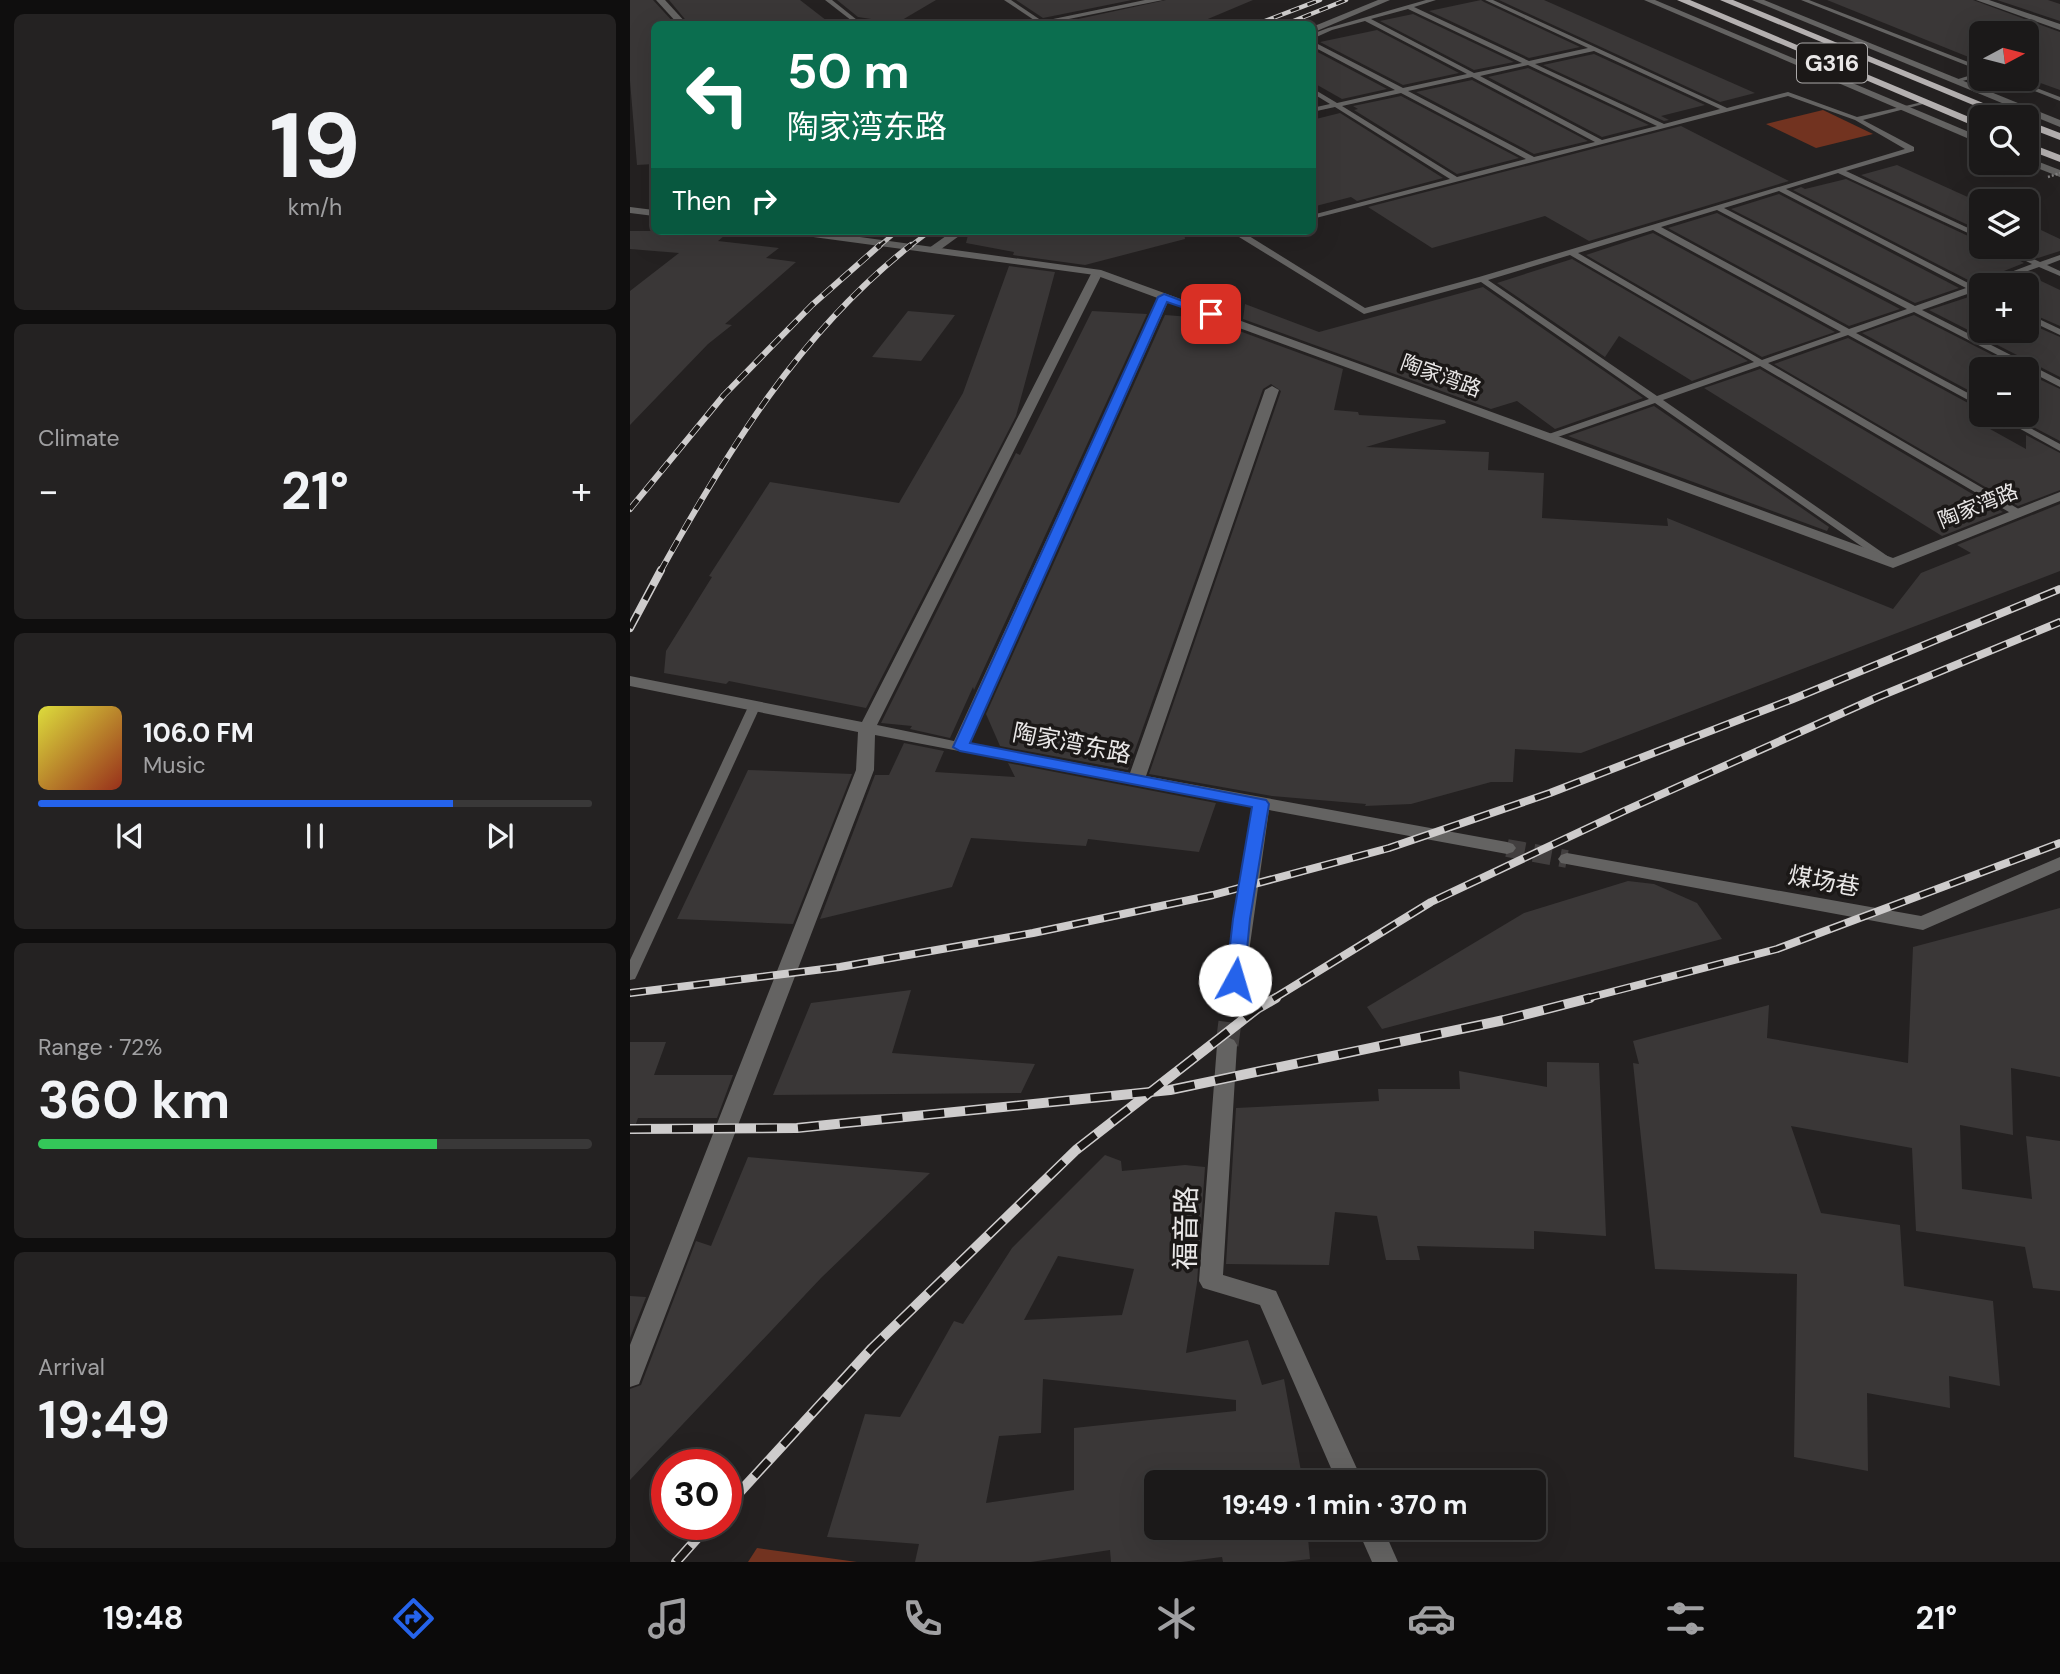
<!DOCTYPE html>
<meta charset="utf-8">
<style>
body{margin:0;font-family:"DM Sans","Noto Sans SC",sans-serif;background:#242222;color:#f1f3f6;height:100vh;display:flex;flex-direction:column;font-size:26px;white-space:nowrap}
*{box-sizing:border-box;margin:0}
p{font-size:23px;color:#a0a0a2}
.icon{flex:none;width:38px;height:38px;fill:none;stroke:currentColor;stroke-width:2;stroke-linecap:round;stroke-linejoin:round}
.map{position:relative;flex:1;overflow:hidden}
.sheet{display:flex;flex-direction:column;gap:14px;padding:14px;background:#0f0e0e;width:630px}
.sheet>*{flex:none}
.banner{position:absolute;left:21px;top:21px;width:665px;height:214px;border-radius:10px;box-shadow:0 7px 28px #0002,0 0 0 2px #393838;background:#0b6e4f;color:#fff;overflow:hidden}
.needle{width:46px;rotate:83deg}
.controls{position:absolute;left:1339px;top:21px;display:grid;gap:14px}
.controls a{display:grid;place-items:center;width:70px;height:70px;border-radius:10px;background:#1b1919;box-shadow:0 7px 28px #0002,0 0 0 2px #393838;font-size:35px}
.speed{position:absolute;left:21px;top:1449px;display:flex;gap:14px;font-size:35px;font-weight:700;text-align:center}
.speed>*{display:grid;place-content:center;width:91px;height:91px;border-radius:50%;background:#1b1919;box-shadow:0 7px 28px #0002,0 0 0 2px #393838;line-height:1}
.speed .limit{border:10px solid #d22;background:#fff;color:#111}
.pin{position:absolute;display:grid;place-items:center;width:60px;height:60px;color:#fff;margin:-30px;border-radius:14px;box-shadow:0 4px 10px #0006}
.me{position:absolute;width:77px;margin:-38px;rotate:6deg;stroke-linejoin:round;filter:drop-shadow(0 0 5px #0008)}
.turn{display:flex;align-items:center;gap:24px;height:147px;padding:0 21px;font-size:32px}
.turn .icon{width:91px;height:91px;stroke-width:2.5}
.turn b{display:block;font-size:49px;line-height:60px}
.then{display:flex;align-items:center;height:66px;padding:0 21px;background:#0003;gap:14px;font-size:26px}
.big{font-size:52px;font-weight:700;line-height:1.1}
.sheet .card{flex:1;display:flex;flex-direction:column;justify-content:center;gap:10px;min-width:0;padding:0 24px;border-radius:10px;background:#242222}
.sheet .dial{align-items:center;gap:0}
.dial b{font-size:91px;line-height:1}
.song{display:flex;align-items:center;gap:21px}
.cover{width:84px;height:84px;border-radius:10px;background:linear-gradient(135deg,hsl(60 70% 55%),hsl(10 70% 35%))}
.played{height:7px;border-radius:4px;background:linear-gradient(90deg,#2563eb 75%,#393838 75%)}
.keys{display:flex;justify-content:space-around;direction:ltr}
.heat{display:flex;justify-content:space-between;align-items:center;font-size:38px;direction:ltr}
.charge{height:10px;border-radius:5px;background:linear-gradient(90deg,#34c759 72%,#393838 0)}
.trip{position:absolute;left:514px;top:1470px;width:402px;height:70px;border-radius:10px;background:#1b1919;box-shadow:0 7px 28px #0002,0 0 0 2px #393838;font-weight:700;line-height:70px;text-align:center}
.tabs{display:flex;height:112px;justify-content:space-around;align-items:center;background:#0b0a0a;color:#a0a0a2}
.tabs .icon{width:49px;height:49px}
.tabs .current{color:#2563eb}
.tabs b{font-size:32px;color:#f1f3f6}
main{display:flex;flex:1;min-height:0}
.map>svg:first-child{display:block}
.green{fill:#723320}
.building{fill:#3a3737;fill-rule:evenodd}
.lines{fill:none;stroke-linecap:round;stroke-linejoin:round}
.minor-tunnel-far1{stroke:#423f3f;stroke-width:18;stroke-dasharray:18 9;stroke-linecap:butt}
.minor-tunnel{stroke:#423f3f;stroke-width:23;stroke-dasharray:23 11;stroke-linecap:butt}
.service{fill:#646362;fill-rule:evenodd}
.minor{fill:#646362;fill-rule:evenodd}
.tertiary{fill:#646362;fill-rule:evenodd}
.trunk{fill:#b4b0b0;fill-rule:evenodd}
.rail-far3-casing{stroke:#cecccc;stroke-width:4.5}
.rail-far2-casing{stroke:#cecccc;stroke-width:6}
.rail-far1-casing{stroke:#cecccc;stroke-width:8}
.rail-casing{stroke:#cecccc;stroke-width:10}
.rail-far3{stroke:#1b1817;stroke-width:2.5;stroke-dasharray:9;stroke-linecap:butt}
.rail-far2{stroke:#1b1817;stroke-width:4.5;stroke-dasharray:12;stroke-linecap:butt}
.rail-far1{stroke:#1b1817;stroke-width:5;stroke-dasharray:16;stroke-linecap:butt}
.rail{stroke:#1b1817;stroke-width:7;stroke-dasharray:21;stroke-linecap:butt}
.path-bridge{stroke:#817f7f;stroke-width:2.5;stroke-dasharray:2 2;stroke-linecap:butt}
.route{fill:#2563eb;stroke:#184099;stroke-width:2}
.labels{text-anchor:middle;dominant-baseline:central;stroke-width:7;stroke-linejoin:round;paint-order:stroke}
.far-street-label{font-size:21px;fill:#e9e7e7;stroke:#1b1817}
.shield{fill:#1b1817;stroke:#aba9a9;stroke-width:2}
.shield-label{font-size:23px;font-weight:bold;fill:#e9e7e7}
.street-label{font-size:24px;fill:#e9e7e7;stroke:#1b1817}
.near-street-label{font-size:28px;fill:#e9e7e7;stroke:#1b1817}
</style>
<main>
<section class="sheet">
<div class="card dial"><b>19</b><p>km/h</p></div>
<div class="card"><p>Climate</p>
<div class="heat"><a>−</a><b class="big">21°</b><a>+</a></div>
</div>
<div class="card">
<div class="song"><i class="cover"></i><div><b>106.0 FM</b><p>Music</p></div></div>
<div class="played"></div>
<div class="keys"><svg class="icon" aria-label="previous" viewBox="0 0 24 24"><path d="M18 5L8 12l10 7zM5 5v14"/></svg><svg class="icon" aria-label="pause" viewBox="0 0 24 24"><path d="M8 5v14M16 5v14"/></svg><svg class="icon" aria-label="next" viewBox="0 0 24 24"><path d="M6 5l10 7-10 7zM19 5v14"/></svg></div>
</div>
<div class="card"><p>Range · 72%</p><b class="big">360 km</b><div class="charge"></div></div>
<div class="card"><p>Arrival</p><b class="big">19:49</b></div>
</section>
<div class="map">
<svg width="1430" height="1562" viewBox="0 0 1430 1562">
<rect width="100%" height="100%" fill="#242121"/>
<g class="green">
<path d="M1193,110l50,24 -57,14 -50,-24z"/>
<path d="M127,1548l100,14h-109z"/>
</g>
<g class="building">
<path d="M0,0h23l22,24h-21v140l-17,1 -7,-84z"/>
<path d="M39,0h131l31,24h-142z"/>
<path d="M207,0h99l-39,23 -39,-6z"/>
<path d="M386,0h116l-89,18z"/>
<path d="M536,0h87l-57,24h-141z"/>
<path d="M851,0l3,2 96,45 -51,11 -100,-47z"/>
<path d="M869,0h45l211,93 -35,9z"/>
<path d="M1197,0h146l87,32v58l-34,-12v-45h-45v29z"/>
<path d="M1367,0h51l12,4v17z"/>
<path d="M783,14l101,48 -40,8 -94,-49z"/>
<path d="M747,30l82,43 -56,12 -83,-43z"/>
<path d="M682,49l75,40 -45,10 -30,-17z"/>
<path d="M964,54l111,51 -44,11 8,4 -5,1 -121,-56z"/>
<path d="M898,68l121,57 -47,12 -114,-60z"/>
<path d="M842,80l116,61 -54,13 -118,-62z"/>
<path d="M771,96l118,62 -62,16 -103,-64 4,-1 -5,-3z"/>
<path d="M710,113l103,65 -86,23 -6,-4 -39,10v-87z"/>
<path d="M1051,126l108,55 -200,60 -44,-25 -113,32 -64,-41z"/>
<path d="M1267,165l84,38v28l-120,-56z"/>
<path d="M1216,179l135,63v5h15l28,16 -50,20 -181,-93 8,-3 4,2z"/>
<path d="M1149,194l180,94 -44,15 -184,-94z"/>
<path d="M1087,213l183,96 -51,17 -181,-98z"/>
<path d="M1396,223l34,16v12l-22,7 -24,-11h12z"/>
<path d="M0,231h100l-12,10 61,7 -13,10 30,4 -71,62 7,1 -24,19 -78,81v-134l49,-38 -49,-4z"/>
<path d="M339,231h215l1,8 -100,26 -72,-10 1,-3 -48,-9z"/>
<path d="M1023,233l182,99 -73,25 -176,-102z"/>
<path d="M942,259l176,102 -56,20 -73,-45 -14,21 -108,-74z"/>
<path d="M379,266l46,6 -39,144 -150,292 -137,-27 -3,3 -62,-11 2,-22 46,-74 -3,-1 61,-94 129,21 64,-110z"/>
<path d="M1396,274l34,16v36l-34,-15z"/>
<path d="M853,287l160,111 -88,31 -38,-28 -26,8 -248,-90 2,-15 74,28z"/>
<path d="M1351,293v38h45v-9l34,15v40l-131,-67z"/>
<path d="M278,311l47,4 -34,46 -49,-4z"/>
<path d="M462,311l55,3 -173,376 -1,-3 -23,51 -40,-9 2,-3 -31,-3 135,-270 4,2z"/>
<path d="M535,315l39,3 139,51 -9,41 24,2 1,3 86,5 1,3 -80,24 123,5 -1,18 56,3 -2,45 126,8 -1,-8 226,91 28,-36 50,-20 -14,-8 103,-41v67l-479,182 -66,-4 -2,33h-22l-80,22 -46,2 1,-2 -94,-8 -123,-22 132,-383 -10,-7 -8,5 -135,381 -128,-24 -14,-32z"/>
<path d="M1284,315l106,54h-39v28l-119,-64z"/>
<path d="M1218,338l133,72v14l45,25v-14l34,18v37l-42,16 -244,-142z"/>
<path d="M1130,369l243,143 -61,24 -238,-148z"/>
<path d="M1396,373l34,16v52l-34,-18z"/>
<path d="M1024,406l175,121 -2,4 -259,-95z"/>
<path d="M274,743l40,8 -9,21 80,5 -7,-14 208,40 -17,49 -111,-13 -2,7 -115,-8 -19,49 -132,32 55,-144h14z"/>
<path d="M118,770l104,4 -59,150 -116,-5z"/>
<path d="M998,881l26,3 43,19 25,36 -340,90 -15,-22 157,-94z"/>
<path d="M1430,908v169l-49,-9 2,67 -53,-10 2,64 70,10 -6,-63 34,5v150l-27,-3 -8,-41 -109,-16 -4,-83 -121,-22 30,87 79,12 4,61 89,15 7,85 -51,-10 1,32 -83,-15 1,78 -74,-14 3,-183 -142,-5 -22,-206 6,1 -6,-23 136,-36 -2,33 141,25 5,-116z"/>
<path d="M281,990l-19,63 143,11 -14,29 -248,2 38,-92z"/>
<path d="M0,1042h36l-12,33h79l-16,43h-79l-5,14h-3z"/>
<path d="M917,1062l52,1 7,173 -72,-5v18l-117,-3 3,14h-34l-9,-44 -42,-4 -6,53 -103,-1 10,-156 143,-7 -1,-12h82l-1,-18 88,16z"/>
<path d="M475,1155l16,6 1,10 63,-6 20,2 -8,116 -11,70 62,-13 14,45 22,-6 19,103h-146v46h150l3,31 -26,3h-61l-1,-5 -41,5h-70l-1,-12 -79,12h-116l4,-18 -92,-7 38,-123 35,3 54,-96 9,3 49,-76zM428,1256l76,13 -12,46 -98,5zM413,1379l193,21v11l-162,17v62l-88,13 13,-67 42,-3z"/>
<path d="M118,1157l182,16 -109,105 -191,202v-91l11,-4 55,-144 15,5z"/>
<path d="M0,1296l16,1 -16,41z"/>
</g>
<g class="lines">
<g class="minor-tunnel-far1">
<path d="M877,848l60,11"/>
<path d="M603,999l2,-19"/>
</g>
<path class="minor-tunnel" d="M597,1045l6,-47"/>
<g class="service">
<path d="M195,0h7l30,24h-6z"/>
<path d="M374,0h7l34,23 -5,1z"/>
<path d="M796,0h10l-22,7 115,54 59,-13 -103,-48h8l234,108 61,-16 69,25 70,-16v2l-64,17 51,27v4l-68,20 135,63v5l-143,-66 -52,16 188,97 58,-22 -34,-17h10l32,15 20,-7v5l-13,5 13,6v5l-21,-9 -49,18h-9l-2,7h-6l-51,18 138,70v7l-146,-75 -58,21 125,67v7l-133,-72 -80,28 254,148v4h-8l-254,-149 -97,34 233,162 -5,3 -4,-1 -232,-161 -103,36h-6v-4l103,-36 -168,-117 -117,32 -125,-77v-4l23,-2 -13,5 116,72 114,-31 426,-128 -50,-29 -67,-24 -476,123v-4l138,-36 -115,-72 -23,5v-4l18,-4 -18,-11v-5l25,15 58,-13 -83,-44v-5l91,47 64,-14 -102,-53 -33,9 -20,9v-5l16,-6zM778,9l114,54 -48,10 -103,-54zM964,51l126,58 -56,15 -129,-60zM898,65l129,61 -55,14 -122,-64zM842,77l123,65 -61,15 -126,-66zM771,93l125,66 -69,18 -115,-71zM1149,191l187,97 -51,18 -191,-98zM1087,210l190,99 -58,20 -188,-102zM1023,230l188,102 -79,28 -184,-107zM940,255l184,107 -97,34 -169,-116z"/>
<path d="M1171,0h8l172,67v4z"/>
<path d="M1351,72v4l-26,7 -3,-2z"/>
<path d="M1374,79h9l47,18v4z"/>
<path d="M1396,313l34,16v6l-34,-16z"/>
<path d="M1365,415h11l54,29v7z"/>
<path d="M124,703l6,4 -123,268 -2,4 -5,1v-20l118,-253z"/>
</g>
<g class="minor">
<path d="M26,0h9l22,24h-9z"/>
<path d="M515,0h18l-119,24h-15z"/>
<path d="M748,0h12l-78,33v-6z"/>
<path d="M1346,0h13l71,24v6z"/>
<path d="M323,231h13l-29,21h-8v-4z"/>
<path d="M463,270l10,2 -226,453 77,16 204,-444 6,-4 6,4 -200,446 160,30 135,-383 7,-4 7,4 -133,386 361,66 6,2 3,4 -3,4 -6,2 -238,-44 -24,170 -3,5h-14l-3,-5 27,-173 -377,-72 -1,35 -232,606 -3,8 -9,3v-42l226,-575 2,-38 -228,-46v-10l232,46z"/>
<path d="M937,853l354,63 139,-59v13l-137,60 -362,-67 -3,-4 3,-4z"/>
<path d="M597,1037l7,3 3,5 -14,230 53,16 87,191h-26l-77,-177 -57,-17 -4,-7 18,-236 3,-5z"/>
<path d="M727,1528h26l15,34h-26z"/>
</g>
<g class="tertiary">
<path d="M1014,0h11l326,137v7z"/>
<path d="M1122,0h12l296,120v7z"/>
<path d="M1396,157l34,13v7l-36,-14h2z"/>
<path d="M0,207l24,3v6l-24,-3z"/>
<path d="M155,231h31l285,39 792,288 167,-66v9l-167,67 -798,-293 -304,-41z"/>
</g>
<g class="trunk">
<path d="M1047,0h13l291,122v7z"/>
<path d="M1090,0h13l284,117h-15z"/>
<path d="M1396,120l34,13v7l-34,-13z"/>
<path d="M1396,142l34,13v7l-34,-13z"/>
</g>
<g class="rail-far3-casing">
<g id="rail-far3">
<path d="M627,24l63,-24"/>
<path d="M656,24l60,-24"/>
<path d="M248,247l19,-16"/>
<path d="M279,247l21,-16"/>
</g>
</g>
<g class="rail-far2-casing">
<g id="rail-far2">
<path d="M0,509l94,-114 88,-90 68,-60"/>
<path d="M30,572c68,-122 140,-240 251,-327"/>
</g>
</g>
<g class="rail-far1-casing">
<g id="rail-far1">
<path d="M0,628l31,-58"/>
<path d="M0,993l210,-26 193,-34 180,-38 176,-47 161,-55 243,-94 267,-110"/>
<path d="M643,999l158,-97 191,-90 256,-115 182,-75"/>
<path d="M954,999l193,-50 283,-106"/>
</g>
</g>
<g class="rail-casing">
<g id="rail">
<path d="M0,1129l167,-1 373,-38 334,-70 86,-22"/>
<path d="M96,1507l146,-159 204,-198 181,-141 19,-11"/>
<path d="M46,1562l34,-38"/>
</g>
</g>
<use href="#rail-far3" class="rail-far3"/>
<use href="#rail-far2" class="rail-far2"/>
<use href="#rail-far1" class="rail-far1"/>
<use href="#rail" class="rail"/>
<path class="path-bridge" d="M1418,177l12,-4"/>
</g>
<path class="route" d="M534,294l53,20 -6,3 -44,-15 -197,441 296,57 3,4 -19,115 -6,61 -3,5h-12l-3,-5 7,-61 19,-112 -292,-56 -7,-4 205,-450z"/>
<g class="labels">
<g class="far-street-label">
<text transform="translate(811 376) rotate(20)">陶家湾路</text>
<text transform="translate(1348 506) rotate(-22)">陶家湾路</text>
</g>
<rect class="shield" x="1167" y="43.5" width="70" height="39" rx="5"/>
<g class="shield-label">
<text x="1202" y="63">G316</text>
</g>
<g class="street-label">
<text transform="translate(442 743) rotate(11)">陶家湾东路</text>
<text transform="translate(1194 881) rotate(10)">煤场巷</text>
</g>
<g class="near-street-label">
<text transform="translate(556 1228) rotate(-89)">福音路</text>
</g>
</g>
</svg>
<div class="controls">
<a><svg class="needle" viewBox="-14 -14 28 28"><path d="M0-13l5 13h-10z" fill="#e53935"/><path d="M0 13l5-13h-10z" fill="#a0a0a2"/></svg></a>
<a><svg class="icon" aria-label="search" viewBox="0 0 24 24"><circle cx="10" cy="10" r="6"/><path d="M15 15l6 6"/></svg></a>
<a><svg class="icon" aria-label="layers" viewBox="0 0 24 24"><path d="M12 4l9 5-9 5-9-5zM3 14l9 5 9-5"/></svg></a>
<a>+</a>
<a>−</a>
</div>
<div class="speed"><div class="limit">30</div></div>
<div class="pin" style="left:581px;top:314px;background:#d93025"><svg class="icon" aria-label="arrive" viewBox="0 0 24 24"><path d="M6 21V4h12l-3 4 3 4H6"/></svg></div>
<svg class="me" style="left:605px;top:980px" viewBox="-20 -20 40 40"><circle r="19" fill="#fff"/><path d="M0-13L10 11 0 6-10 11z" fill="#2563eb"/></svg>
<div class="trip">19:49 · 1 min · 370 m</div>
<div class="banner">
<div class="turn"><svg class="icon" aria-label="left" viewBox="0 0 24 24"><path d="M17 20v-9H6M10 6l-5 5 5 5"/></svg><div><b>50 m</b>陶家湾东路</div></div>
<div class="then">Then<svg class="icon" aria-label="right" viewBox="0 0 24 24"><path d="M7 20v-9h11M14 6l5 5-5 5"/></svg></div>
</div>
</div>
</main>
<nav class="tabs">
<b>19:48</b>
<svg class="icon current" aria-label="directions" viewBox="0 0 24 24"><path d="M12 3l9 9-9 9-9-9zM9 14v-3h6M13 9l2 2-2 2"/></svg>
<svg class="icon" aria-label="music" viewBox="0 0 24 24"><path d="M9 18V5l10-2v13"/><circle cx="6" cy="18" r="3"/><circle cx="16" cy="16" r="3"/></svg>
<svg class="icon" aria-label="phone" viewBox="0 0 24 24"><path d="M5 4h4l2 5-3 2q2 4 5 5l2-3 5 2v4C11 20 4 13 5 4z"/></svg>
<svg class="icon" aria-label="climate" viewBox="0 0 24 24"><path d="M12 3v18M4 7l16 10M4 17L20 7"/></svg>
<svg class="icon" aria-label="car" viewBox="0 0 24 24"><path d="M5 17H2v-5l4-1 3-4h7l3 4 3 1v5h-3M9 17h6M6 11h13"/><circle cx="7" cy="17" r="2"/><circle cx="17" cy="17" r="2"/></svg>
<svg class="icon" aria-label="filters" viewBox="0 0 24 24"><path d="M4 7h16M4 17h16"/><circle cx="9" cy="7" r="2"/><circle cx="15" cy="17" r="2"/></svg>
<b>21°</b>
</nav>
